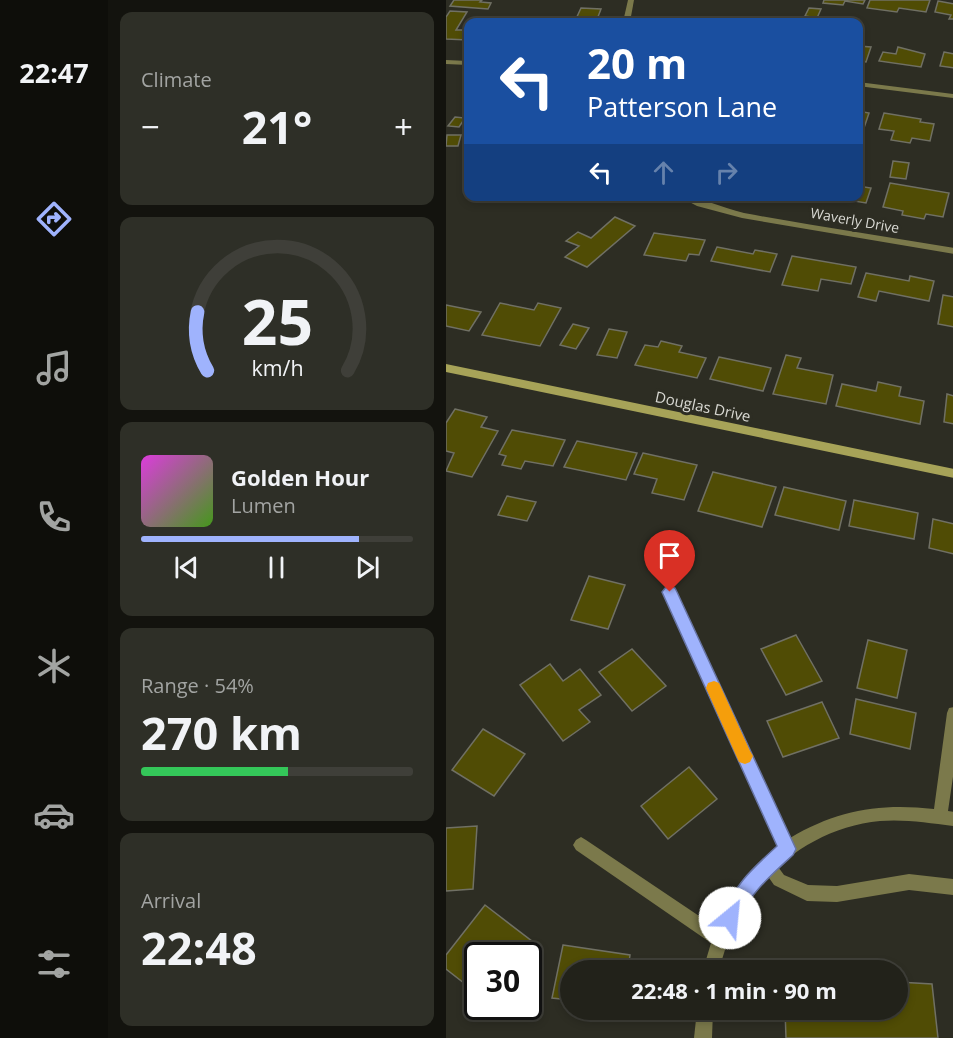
<!DOCTYPE html>
<meta charset="utf-8">
<style>
body{margin:0;font-family:"Open Sans",sans-serif;background:#2e2f27;color:#f1f3f6;height:100vh;display:flex;flex-direction:column;font-size:22px;white-space:nowrap}
*{box-sizing:border-box;margin:0}
p{font-size:20px;color:#a2a4a2}
.icon{flex:none;width:33px;height:33px;fill:none;stroke:currentColor;stroke-width:2;stroke-linecap:round;stroke-linejoin:round}
.map{position:relative;flex:1;overflow:hidden}
.sheet{display:flex;flex-direction:column;gap:12px;padding:12px;background:#13130e;width:338px}
.sheet>*{flex:none}
.guide{position:absolute;left:18px;top:18px;width:399px;height:183px;border-radius:12px;box-shadow:0 3px 9px #0003,0 0 0 2px #3f3f39;background:#1a4fa0;color:#fff;overflow:hidden}
.speed{position:absolute;left:18px;top:942px;display:flex;gap:12px;font-size:30px;font-weight:700;text-align:center}
.speed>*{display:grid;place-content:center;width:78px;height:78px;border-radius:50%;background:#22221a;box-shadow:0 3px 9px #0003,0 0 0 2px #3f3f39;line-height:1}
.speed .limit{border:3px solid #111;border-radius:9px;background:#fff;color:#111}
.pin{position:absolute;display:grid;place-items:center;width:51px;height:51px;color:#fff;margin:-62px -26px;border-radius:50% 50% 50% 0;rotate:-45deg;box-shadow:0 0 6px #0007}
.pin .icon{rotate:45deg}
.me{position:absolute;width:66px;margin:-33px;rotate:28deg;stroke-linejoin:round;filter:drop-shadow(0 0 4px #0008)}
.turn{display:flex;align-items:center;gap:21px;height:126px;padding:0 24px;font-size:27px}
.turn .icon{width:78px;height:78px;stroke-width:2.5}
.turn b{display:block;font-size:42px;line-height:51px}
.lanes{display:flex;align-items:center;height:57px;padding:0 24px;background:#0003;justify-content:center;gap:30px;direction:ltr}
.lanes .off{opacity:.35}
.big{font-size:45px;font-weight:700;line-height:1.1}
.sheet .widget{flex:1;display:flex;flex-direction:column;justify-content:center;gap:9px;min-width:0;padding:0 21px;border-radius:12px;background:#2e2f27}
.sheet .dial{align-items:center;gap:0}
.dial svg{height:156px;overflow:visible;fill:none;stroke:#3f3f39;stroke-width:7;stroke-linecap:round;text-anchor:middle}
.dial text{fill:#f1f3f6;stroke:none}
.song{display:flex;align-items:center;gap:18px}
.cover{width:72px;height:72px;border-radius:9px;background:linear-gradient(135deg,hsl(300 70% 55%),hsl(100 70% 35%))}
.played{height:6px;border-radius:3px;background:linear-gradient(90deg,#9fb3fd 80%,#3f3f39 80%)}
.keys{display:flex;justify-content:space-around;direction:ltr}
.heat{display:flex;justify-content:space-between;align-items:center;font-size:33px;direction:ltr}
.charge{height:9px;border-radius:4px;background:linear-gradient(90deg,#34c759 54%,#3f3f39 0)}
.trip{position:absolute;left:114px;top:960px;width:348px;height:60px;border-radius:30px;background:#22221a;box-shadow:0 3px 9px #0003,0 0 0 2px #3f3f39;font-weight:700;line-height:60px;text-align:center}
main{display:flex;flex:1;min-height:0}
.dock{display:flex;flex-direction:column;width:108px;justify-content:space-around;align-items:center;background:#0e0e0a;color:#a2a4a2}
.dock .icon{width:42px;height:42px}
.dock .current{color:#9fb3fd}
.dock b{font-size:27px;color:#f1f3f6}
.map>svg:first-child{display:block}
.building{fill:#504c05;stroke:#707064;stroke-width:1.5}
.lines{fill:none;stroke-linecap:round;stroke-linejoin:round}
.lane{fill:#7b794b;fill-rule:evenodd}
.street{fill:#7b794b;fill-rule:evenodd}
.secondary{fill:#a7a358;fill-rule:evenodd}
.route{fill:#9fb3fd;stroke:#6774a4;stroke-width:1.5}
.slow{fill:#f59e0b}
.labels{text-anchor:middle;dominant-baseline:central;stroke-width:6;stroke-linejoin:round;paint-order:stroke}
.far-street-label{font-size:14px;fill:#d9d9d3;stroke:#2d2d23}
.street-label{font-size:15px;fill:#d9d9d3;stroke:#2d2d23}
</style>
<main>
<nav class="dock">
<b>22:47</b>
<svg class="icon current" aria-label="directions" viewBox="0 0 24 24"><path d="M12 3l9 9-9 9-9-9zM9 14v-3h6M13 9l2 2-2 2"/></svg>
<svg class="icon" aria-label="music" viewBox="0 0 24 24"><path d="M9 18V5l10-2v13"/><circle cx="6" cy="18" r="3"/><circle cx="16" cy="16" r="3"/></svg>
<svg class="icon" aria-label="phone" viewBox="0 0 24 24"><path d="M5 4h4l2 5-3 2q2 4 5 5l2-3 5 2v4C11 20 4 13 5 4z"/></svg>
<svg class="icon" aria-label="climate" viewBox="0 0 24 24"><path d="M12 3v18M4 7l16 10M4 17L20 7"/></svg>
<svg class="icon" aria-label="car" viewBox="0 0 24 24"><path d="M5 17H2v-5l4-1 3-4h7l3 4 3 1v5h-3M9 17h6M6 11h13"/><circle cx="7" cy="17" r="2"/><circle cx="17" cy="17" r="2"/></svg>
<svg class="icon" aria-label="filters" viewBox="0 0 24 24"><path d="M4 7h16M4 17h16"/><circle cx="9" cy="7" r="2"/><circle cx="15" cy="17" r="2"/></svg>
</nav>
<section class="sheet">
<div class="widget"><p>Climate</p>
<div class="heat"><a>−</a><b class="big">21°</b><a>+</a></div>
</div>
<div class="widget dial"><svg viewBox="0 0 100 80">
<path d="M14 69A42 42 0 1 1 86 69"/>
<path d="M14 69A42 42 0 0 1 9 39" stroke="#9fb3fd"/>
<text x="50" y="56" font-size="32" font-weight="700">25</text>
<text x="50" y="72" font-size="11">km/h</text>
</svg></div>
<div class="widget">
<div class="song"><i class="cover"></i><div><b>Golden Hour</b><p>Lumen</p></div></div>
<div class="played"></div>
<div class="keys"><svg class="icon" aria-label="previous" viewBox="0 0 24 24"><path d="M18 5L8 12l10 7zM5 5v14"/></svg><svg class="icon" aria-label="pause" viewBox="0 0 24 24"><path d="M8 5v14M16 5v14"/></svg><svg class="icon" aria-label="next" viewBox="0 0 24 24"><path d="M6 5l10 7-10 7zM19 5v14"/></svg></div>
</div>
<div class="widget"><p>Range · 54%</p><b class="big">270 km</b><div class="charge"></div></div>
<div class="widget"><p>Arrival</p><b class="big">22:48</b></div>
</section>
<div class="map">
<svg width="508" height="1038" viewBox="0 0 508 1038">
<rect width="100%" height="100%" fill="#2d2d23"/>
<g class="building">
<path d="M8,0h28l-2,2 11,1 -3,6 -38,-3z"/>
<path d="M378,0h41l-2,4 -18,-3 -2,4 -20,-2z"/>
<path d="M424,0h60l-4,12 -27,-4 -2,4 -30,-4z"/>
<path d="M492,1l16,3v15h-5l2,-4 -16,-3z"/>
<path d="M135,8l20,1 -5,13h-55l2,-3 32,2z"/>
<path d="M363,8l12,1 -4,9 -12,-2z"/>
<path d="M4,11l17,1 -11,18h12v10l-22,-1v-22z"/>
<path d="M209,18l25,3 -1,1h-26z"/>
<path d="M412,46l13,1 -5,15 -8,-1z"/>
<path d="M452,47l27,7 -4,13 -42,-6 4,-9 13,2z"/>
<path d="M498,52l10,2v14l-14,-2z"/>
<path d="M412,111l11,2 -5,15 -6,-1z"/>
<path d="M438,113l37,6 -1,3 14,2 -4,17 -18,-3 -2,5 -19,-3 3,-9 -15,-2z"/>
<path d="M9,117l10,1 -6,9 -11,-1z"/>
<path d="M1,135h14l-3,11h-12z"/>
<path d="M447,161l16,2 -3,16 -16,-2z"/>
<path d="M444,183l59,10 -6,24 -17,-3 -2,5 -22,-4 1,-4 -20,-4z"/>
<path d="M412,186l13,2 -5,15 -42,-7h34z"/>
<path d="M169,217l20,9 -48,41 -22,-10 14,-11 -13,-5 12,-9 13,6z"/>
<path d="M208,233l51,7 -6,15 -10,-1 -3,7 -42,-6z"/>
<path d="M271,247l36,7 2,-4 22,4 -7,18 -59,-11z"/>
<path d="M346,256l64,11 -5,17 -30,-5 -3,12 -36,-6z"/>
<path d="M420,273l43,8 1,-5 24,5 -5,20 -50,-10 -3,10 -18,-4z"/>
<path d="M497,295l11,2v30l-16,-3z"/>
<path d="M54,303l34,7 4,-7 23,5 -21,38 -58,-11z"/>
<path d="M0,305l35,7 -12,19 -23,-5z"/>
<path d="M127,324l16,4 -13,21 -16,-4z"/>
<path d="M163,329l18,3 -10,26 -20,-3z"/>
<path d="M215,341l21,5 -3,6 27,6 -9,20 -62,-13 10,-20 13,2z"/>
<path d="M340,355l15,3 -4,10 36,7 -7,29 -53,-10z"/>
<path d="M273,357l52,11 -8,23 -53,-12z"/>
<path d="M432,382l23,5 -2,9 25,5 -4,23 -84,-18 6,-22 34,7z"/>
<path d="M501,394l7,2v28l-10,-2z"/>
<path d="M9,409l32,8 -6,10 17,4 -26,46 -26,-6 8,-18 -8,-2v-28z"/>
<path d="M66,430l53,10 -12,26 -28,-5 -4,8 -19,-4 4,-9 -7,-2z"/>
<path d="M131,441l60,12 -11,27 -62,-13z"/>
<path d="M197,453l54,12 -13,35 -32,-7 5,-14 -23,-5z"/>
<path d="M267,472l63,15 -14,40 -64,-16z"/>
<path d="M338,487l62,14 -7,29 -64,-15z"/>
<path d="M61,496l29,6 -9,19 -29,-6z"/>
<path d="M408,500l64,13 -4,26 -65,-13z"/>
<path d="M487,519l21,5v30l-25,-6z"/>
<path d="M143,576l36,9 -17,44 -37,-9z"/>
<path d="M350,635l26,46 -36,14 -25,-46z"/>
<path d="M422,640l39,10 -10,48 -40,-10z"/>
<path d="M186,649l34,37 -34,25 -33,-39z"/>
<path d="M104,664l13,17 17,-12 21,26 -22,15 11,12 -27,19 -43,-56z"/>
<path d="M410,699l60,14 -6,36 -60,-15z"/>
<path d="M376,702l17,36 -56,19 -16,-36z"/>
<path d="M37,729l42,25 -31,42 -42,-26z"/>
<path d="M243,767l28,32 -49,40 -27,-33z"/>
<path d="M31,826l-4,63 -27,2v-63z"/>
<path d="M39,905l52,40 -9,12 -50,-1v38l-32,-25v-14z"/>
<path d="M117,945l67,10 -2,15h-58v30l-18,-2z"/>
<path d="M374,964l67,3v3h-103v-5z"/>
<path d="M452,982l34,2 6,54h-152l-1,-28h113z"/>
</g>
<g class="lines">
<path class="lane" d="M322,857l5,3 11,15 24,10 29,1 72,-12 45,5v16l-45,-5 -72,12 -30,-1 -33,-16 -14,-20 3,-5z"/>
<g class="street">
<path d="M182,0h6l-4,22h-7z"/>
<path d="M0,60l22,1v4l-22,-1z"/>
<path d="M412,82l96,12v4l-96,-12z"/>
<path d="M232,196c22,0 44,12 66,17 70,13 140,23 210,35v6l-212,-36 -45,-12z"/>
<path d="M224,588l4,1 2,4 114,245c47,-28 90,-35 144,-29l13,-96 2,-5 5,-1v63l-6,41 6,1v14c-25,-3 -49,-7 -74,-5 -61,6 -114,44 -142,98 -9,16 -14,34 -19,51h-16l8,-27 -135,-93 -3,-5 3,-5 5,-3 5,3 131,88c15,-33 34,-58 61,-81l-114,-254 2,-4z"/>
<path d="M251,1010h16l-1,28h-18z"/>
</g>
<path class="secondary" d="M0,364l508,105v9l-508,-106z"/>
</g>
<path class="route" d="M224,586l5,2 2,4 119,257 -3,6c-23,21 -44,39 -57,69l-6,3 -6,-3 -3,-6c13,-33 30,-48 56,-72l-115,-254 3,-4z"/>
<path class="slow" d="M268,681l5,2 31,68 3,5 -3,6 -5,2 -6,-2 -33,-74 2,-5z"/>
<g class="labels">
<g class="far-street-label">
<text transform="translate(409 220) rotate(10)">Waverly Drive</text>
</g>
<g class="street-label">
<text transform="translate(257 406) rotate(12)">Douglas Drive</text>
</g>
</g>
</svg>
<div class="speed"><div class="limit">30</div></div>
<div class="pin" style="left:224px;top:592px;background:#d93025"><svg class="icon" aria-label="arrive" viewBox="0 0 24 24"><path d="M6 21V4h12l-3 4 3 4H6"/></svg></div>
<svg class="me" style="left:284px;top:918px" viewBox="-20 -20 40 40"><circle r="19" fill="#fff"/><path d="M0-13L10 11 0 6-10 11z" fill="#9fb3fd"/></svg>
<div class="trip">22:48 · 1 min · 90 m</div>
<div class="guide">
<div class="turn"><svg class="icon" aria-label="left" viewBox="0 0 24 24"><path d="M17 20v-9H6M10 6l-5 5 5 5"/></svg><div><b>20 m</b>Patterson Lane</div></div>
<div class="lanes"><svg class="icon" aria-label="left" viewBox="0 0 24 24"><path d="M17 20v-9H6M10 6l-5 5 5 5"/></svg><svg class="icon off" aria-label="ahead" viewBox="0 0 24 24"><path d="M12 20V5M6 11l6-6 6 6"/></svg><svg class="icon off" aria-label="right" viewBox="0 0 24 24"><path d="M7 20v-9h11M14 6l5 5-5 5"/></svg></div>
</div>
</div>
</main>
